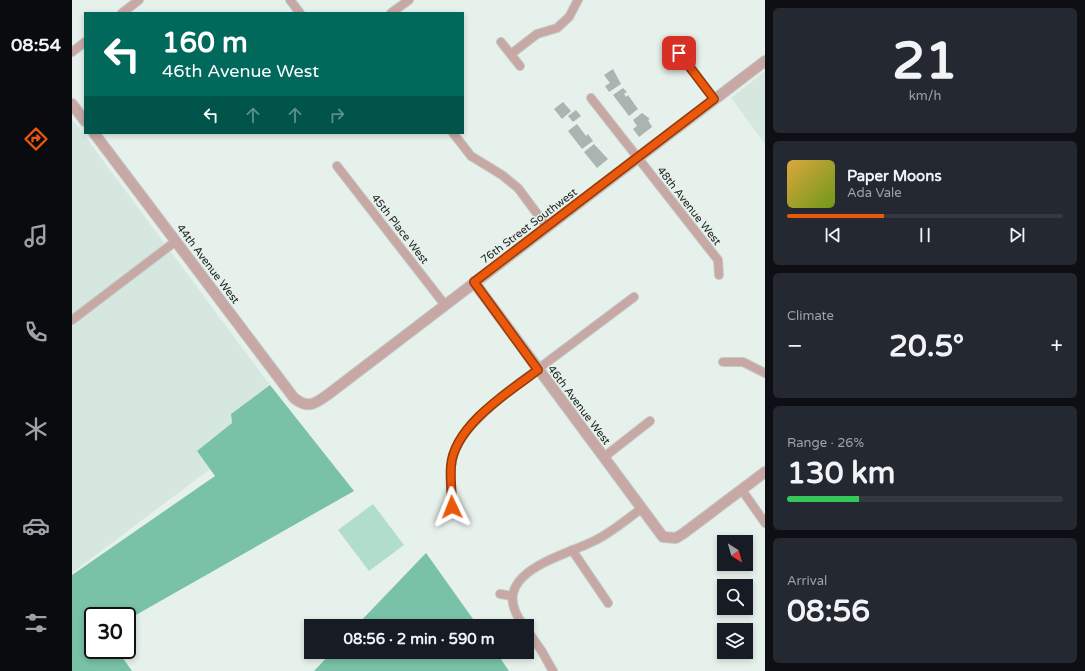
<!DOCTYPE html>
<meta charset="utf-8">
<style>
body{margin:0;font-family:"Varela Round",sans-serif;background:#242831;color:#f1f3f6;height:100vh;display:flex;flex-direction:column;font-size:15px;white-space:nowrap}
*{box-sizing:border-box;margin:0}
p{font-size:13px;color:#9ea1a6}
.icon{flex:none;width:22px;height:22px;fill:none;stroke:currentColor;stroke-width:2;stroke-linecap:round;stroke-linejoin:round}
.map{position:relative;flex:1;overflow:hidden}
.side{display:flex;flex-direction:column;gap:8px;padding:8px;background:#0d0f14;width:320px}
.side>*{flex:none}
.top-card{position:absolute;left:12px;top:12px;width:380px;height:122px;border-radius:0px;box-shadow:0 2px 6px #0003;background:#00695c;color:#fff;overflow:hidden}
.needle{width:26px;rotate:143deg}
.fabs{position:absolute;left:645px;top:535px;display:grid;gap:8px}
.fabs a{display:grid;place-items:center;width:36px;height:36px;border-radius:0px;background:#171b24;box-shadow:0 2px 6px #0003;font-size:20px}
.speed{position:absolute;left:12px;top:607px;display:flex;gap:8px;font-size:20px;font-weight:700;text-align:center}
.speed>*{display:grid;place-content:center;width:52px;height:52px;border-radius:50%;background:#171b24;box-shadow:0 2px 6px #0003;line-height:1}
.speed .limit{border:2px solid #111;border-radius:6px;background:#fff;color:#111}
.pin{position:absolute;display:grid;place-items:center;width:34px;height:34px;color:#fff;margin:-17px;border-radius:8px;box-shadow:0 2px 6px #0006}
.me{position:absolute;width:44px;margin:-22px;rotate:358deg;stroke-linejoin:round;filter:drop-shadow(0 0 3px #0008)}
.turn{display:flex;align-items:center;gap:14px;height:84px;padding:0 12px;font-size:18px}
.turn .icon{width:52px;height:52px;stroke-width:2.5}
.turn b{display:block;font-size:28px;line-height:34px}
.lanes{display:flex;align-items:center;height:38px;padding:0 12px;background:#0003;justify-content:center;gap:20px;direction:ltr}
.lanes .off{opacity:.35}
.big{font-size:30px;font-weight:700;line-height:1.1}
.side .widget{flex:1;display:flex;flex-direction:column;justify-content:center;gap:6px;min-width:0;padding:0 14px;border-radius:6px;background:#242831}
.side .dial{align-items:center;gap:0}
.dial b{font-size:52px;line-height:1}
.song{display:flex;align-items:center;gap:12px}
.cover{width:48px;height:48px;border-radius:6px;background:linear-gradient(135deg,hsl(40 70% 55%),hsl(80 70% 35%))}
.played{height:4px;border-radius:2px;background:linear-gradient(90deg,#ea580c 35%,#363941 35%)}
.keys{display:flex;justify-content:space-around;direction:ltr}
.heat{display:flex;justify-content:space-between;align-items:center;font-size:22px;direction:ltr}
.charge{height:6px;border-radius:3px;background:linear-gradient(90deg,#34c759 26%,#363941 0)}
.trip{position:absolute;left:232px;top:619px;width:230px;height:40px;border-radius:0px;background:#171b24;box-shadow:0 2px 6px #0003;font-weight:700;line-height:40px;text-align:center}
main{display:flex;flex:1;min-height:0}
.dock{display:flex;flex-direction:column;width:72px;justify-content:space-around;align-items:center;background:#090b0e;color:#9ea1a6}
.dock .icon{width:28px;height:28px}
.dock .current{color:#ea580c}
.dock b{font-size:18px;color:#f1f3f6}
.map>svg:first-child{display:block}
.built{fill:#d5e7df}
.green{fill:#b1decc}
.forest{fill:#79c2a7}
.building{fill:#aab4b0}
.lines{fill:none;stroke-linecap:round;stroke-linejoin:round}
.minor-casing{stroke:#c2cbc7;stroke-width:10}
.tertiary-casing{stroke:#c2cbc7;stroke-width:12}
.minor{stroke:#c8a8a5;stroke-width:8}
.tertiary{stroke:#c8a8a5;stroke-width:10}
.route-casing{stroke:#983908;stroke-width:10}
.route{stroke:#ea580c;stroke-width:7}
.labels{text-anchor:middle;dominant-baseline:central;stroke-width:3;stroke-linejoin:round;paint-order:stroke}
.street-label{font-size:11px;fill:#1b1f1d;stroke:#e7f1ec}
</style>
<main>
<nav class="dock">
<b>08:54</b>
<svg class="icon current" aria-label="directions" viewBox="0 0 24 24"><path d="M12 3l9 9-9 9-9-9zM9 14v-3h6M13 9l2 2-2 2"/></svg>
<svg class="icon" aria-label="music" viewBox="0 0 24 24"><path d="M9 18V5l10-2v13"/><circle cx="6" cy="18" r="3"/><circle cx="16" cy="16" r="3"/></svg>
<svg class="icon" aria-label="phone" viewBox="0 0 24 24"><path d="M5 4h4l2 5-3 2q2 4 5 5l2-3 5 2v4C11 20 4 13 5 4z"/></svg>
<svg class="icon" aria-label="climate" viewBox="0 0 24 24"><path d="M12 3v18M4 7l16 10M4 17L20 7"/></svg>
<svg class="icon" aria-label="car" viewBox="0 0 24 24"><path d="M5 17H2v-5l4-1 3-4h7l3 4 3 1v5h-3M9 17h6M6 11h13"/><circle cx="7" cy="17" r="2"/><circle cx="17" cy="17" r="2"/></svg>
<svg class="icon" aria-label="filters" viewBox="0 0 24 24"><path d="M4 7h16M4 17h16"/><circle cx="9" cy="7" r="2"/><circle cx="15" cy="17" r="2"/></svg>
</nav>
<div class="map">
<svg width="693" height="671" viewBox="0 0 693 671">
<rect width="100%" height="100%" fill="#e7f1ec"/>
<g class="built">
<path d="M693,71v73l-34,-46z"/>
<path d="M0,119l198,266 -39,29 1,9 -35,28 13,18 -138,104z"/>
</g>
<path class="green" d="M301,504l31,41 -35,26 -31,-41z"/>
<g class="forest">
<path d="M198,385l84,106 -227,129v-4h-34v34h24l15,21h-60v-96l143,-99 -18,-25 35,-28 -1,-9z"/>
<path d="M354,553l52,73h-122z"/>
<path d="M260,652h164l13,19h-195z"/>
</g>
<g class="building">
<path d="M541,69l8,15 -12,8 -4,-6 5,-3 -6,-8z"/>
<path d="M551,88l4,4 -3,2 2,3 2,-2 10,14 -9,7 -16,-21z"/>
<path d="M491,102l8,9 -9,8 -8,-10z"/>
<path d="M504,110l5,6 -8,6 -5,-6z"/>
<path d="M570,113l8,6 -2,1 4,7 -13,10 -6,-8 4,-3 -4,-6z"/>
<path d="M505,124l9,12 2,-2 5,7 -11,8 -14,-18z"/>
<path d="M522,144l14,15 -11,9 -13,-16z"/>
</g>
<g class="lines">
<g class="minor-casing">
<g id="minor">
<path d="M218,0l10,13"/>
<path d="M50,13l17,-13"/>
<path d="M319,13l18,-13"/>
<path d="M599,41l43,58"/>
<path d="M429,42l19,24"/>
<path d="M0,52l13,-10"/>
<path d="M439,54l26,-20 20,-6 12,-11 9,-17"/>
<path d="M519,98l127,162 1,15"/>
<path d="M381,133l18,23 31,19 16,13 29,39"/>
<path d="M265,166l108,139"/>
<path d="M0,320l104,-79"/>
<path d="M651,362h20l22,11"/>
<path d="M532,457l46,-36"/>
<path d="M670,490l23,33"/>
<path d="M381,507c-1,-13 -4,-28 -2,-41 3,-31 33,-53 55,-73l128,-96"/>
<path d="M500,550l36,53"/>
<path d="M428,594l12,2"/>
<path d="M452,626c-41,-53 39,-69 72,-86 16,-8 31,-21 45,-31"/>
<path d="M455,630l14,20 12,21"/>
</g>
</g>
<g class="tertiary-casing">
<g id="tertiary">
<path d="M0,104l13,17"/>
<path d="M22,133l200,265c15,12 22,5 36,-5l435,-332"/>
<path d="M402,282l189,255 13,1 8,-5 81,-61"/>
</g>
</g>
<use href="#minor" class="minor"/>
<use href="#tertiary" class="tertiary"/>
</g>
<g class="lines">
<g class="route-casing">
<path id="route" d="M380,507c0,-13 -2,-28 -1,-41 3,-40 57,-74 87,-96l-64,-88 240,-183 -35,-46"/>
</g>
<use href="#route" class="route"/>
</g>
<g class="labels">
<g class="street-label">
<text transform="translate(617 206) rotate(52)">48th Avenue West</text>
<text transform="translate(457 226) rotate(-37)">76th Street Southwest</text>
<text transform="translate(328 229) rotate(52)">45th Place West</text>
<text transform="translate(136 264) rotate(53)">44th Avenue West</text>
<text transform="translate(507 405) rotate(53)">46th Avenue West</text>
</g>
</g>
</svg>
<div class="fabs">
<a><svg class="needle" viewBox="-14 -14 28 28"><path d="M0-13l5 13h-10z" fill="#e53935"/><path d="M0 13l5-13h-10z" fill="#9ea1a6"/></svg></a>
<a><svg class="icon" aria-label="search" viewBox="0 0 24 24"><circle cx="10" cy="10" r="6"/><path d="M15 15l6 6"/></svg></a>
<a><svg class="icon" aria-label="layers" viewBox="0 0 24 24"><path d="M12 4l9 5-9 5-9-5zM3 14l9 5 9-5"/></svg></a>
</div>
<div class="speed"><div class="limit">30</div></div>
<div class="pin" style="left:607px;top:53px;background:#d93025"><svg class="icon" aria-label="arrive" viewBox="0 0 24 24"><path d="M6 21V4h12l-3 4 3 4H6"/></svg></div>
<svg class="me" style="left:380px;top:507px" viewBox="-20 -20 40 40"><path d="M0-17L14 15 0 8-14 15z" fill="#ea580c" stroke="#fff" stroke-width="4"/></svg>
<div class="trip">08:56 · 2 min · 590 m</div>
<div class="top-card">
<div class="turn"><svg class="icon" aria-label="left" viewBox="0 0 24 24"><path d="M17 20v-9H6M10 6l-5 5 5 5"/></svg><div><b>160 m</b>46th Avenue West</div></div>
<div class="lanes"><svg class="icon" aria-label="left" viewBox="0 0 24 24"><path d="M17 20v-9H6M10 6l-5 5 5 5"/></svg><svg class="icon off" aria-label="ahead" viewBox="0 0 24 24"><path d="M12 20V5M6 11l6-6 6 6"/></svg><svg class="icon off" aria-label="ahead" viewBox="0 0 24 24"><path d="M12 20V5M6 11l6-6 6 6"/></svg><svg class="icon off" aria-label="right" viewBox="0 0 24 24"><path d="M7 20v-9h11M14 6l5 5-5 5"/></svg></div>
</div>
</div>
<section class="side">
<div class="widget dial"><b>21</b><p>km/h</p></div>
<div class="widget">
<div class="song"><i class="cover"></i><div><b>Paper Moons</b><p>Ada Vale</p></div></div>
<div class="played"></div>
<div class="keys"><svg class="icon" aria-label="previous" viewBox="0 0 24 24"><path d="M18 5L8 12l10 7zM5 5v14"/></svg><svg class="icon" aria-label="pause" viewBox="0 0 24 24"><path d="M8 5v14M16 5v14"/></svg><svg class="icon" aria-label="next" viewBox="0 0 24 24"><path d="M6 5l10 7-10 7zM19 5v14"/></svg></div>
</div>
<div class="widget"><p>Climate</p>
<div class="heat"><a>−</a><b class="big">20.5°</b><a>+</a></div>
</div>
<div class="widget"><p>Range · 26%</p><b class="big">130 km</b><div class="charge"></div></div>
<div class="widget"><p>Arrival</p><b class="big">08:56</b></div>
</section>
</main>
